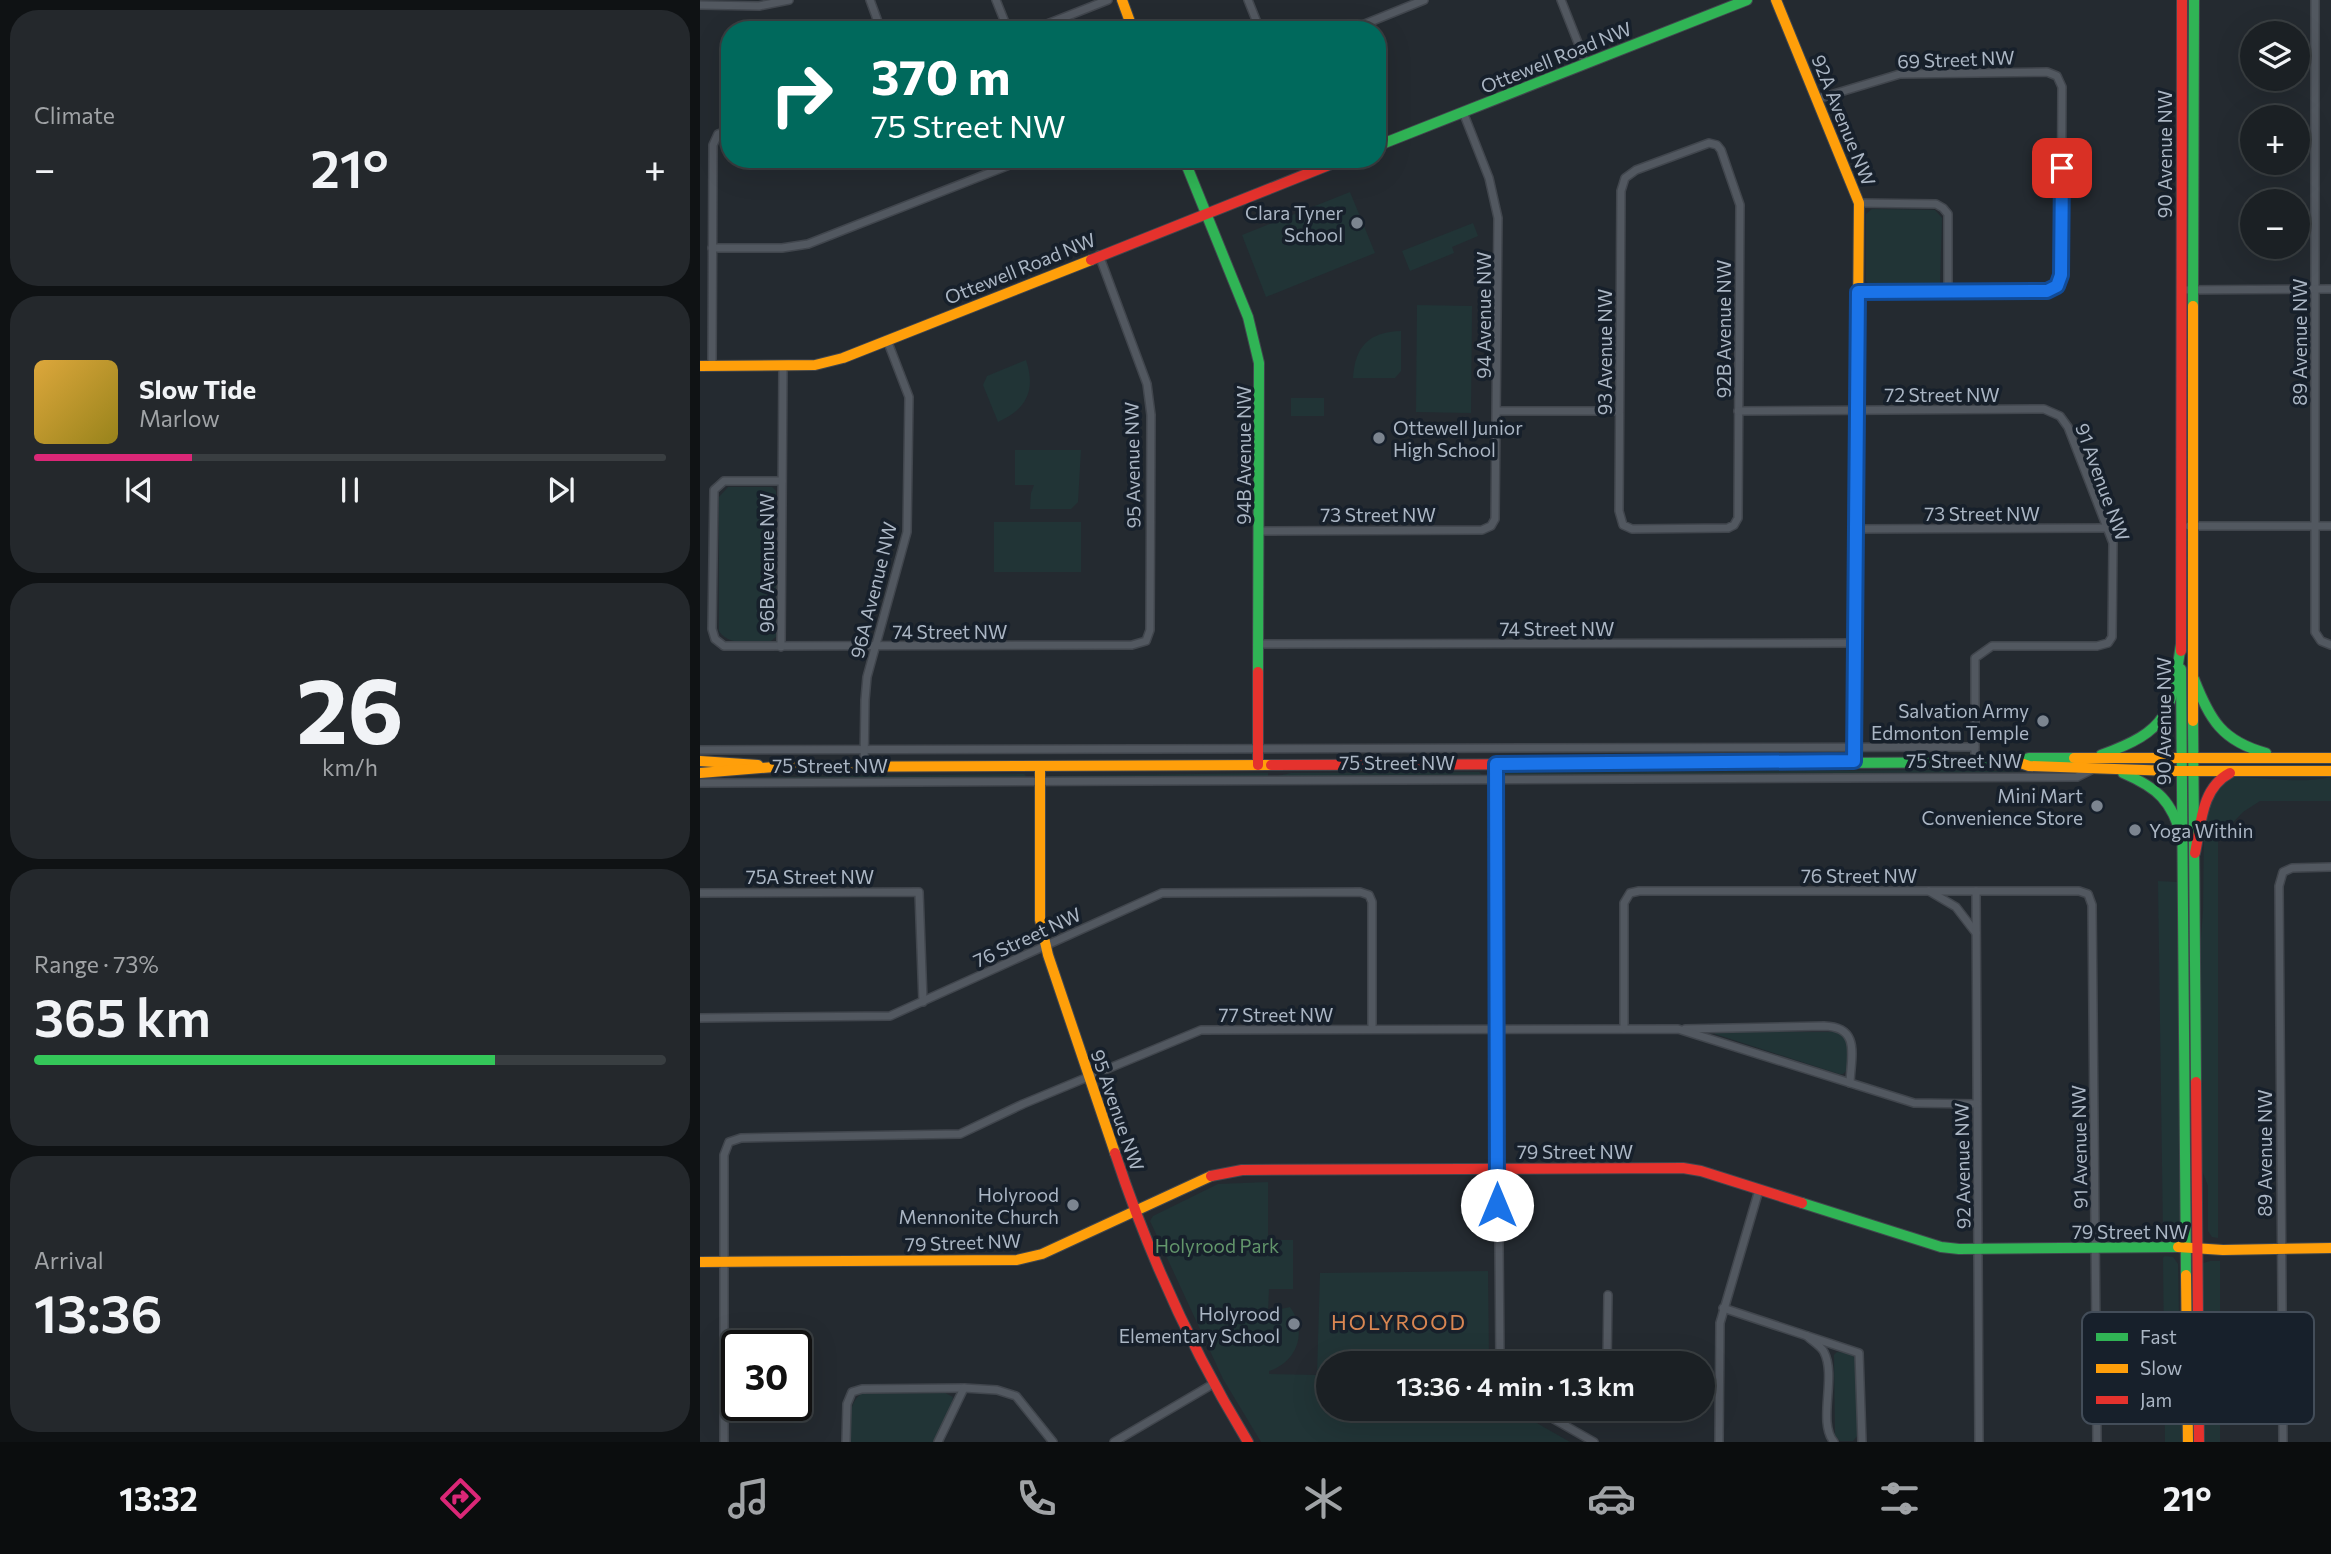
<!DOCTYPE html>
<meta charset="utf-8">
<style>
body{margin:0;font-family:Commissioner,sans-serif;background:#24282c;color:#f1f3f6;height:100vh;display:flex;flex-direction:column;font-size:26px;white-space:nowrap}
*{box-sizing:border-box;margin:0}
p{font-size:23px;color:#a0a3a6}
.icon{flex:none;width:38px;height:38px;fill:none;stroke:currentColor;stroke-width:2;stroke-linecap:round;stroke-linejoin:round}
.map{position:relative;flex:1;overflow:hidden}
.sheet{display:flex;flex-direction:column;gap:10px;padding:10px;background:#0f1214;width:700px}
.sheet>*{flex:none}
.top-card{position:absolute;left:21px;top:21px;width:665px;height:147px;border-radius:28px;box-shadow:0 7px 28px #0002,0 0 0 2px #393e41;background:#00695c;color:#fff;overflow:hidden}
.buttons{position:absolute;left:1540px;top:21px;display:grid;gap:14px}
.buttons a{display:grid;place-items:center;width:70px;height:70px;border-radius:50%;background:#1b2024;box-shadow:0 7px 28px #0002,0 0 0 2px #393e41;font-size:35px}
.speed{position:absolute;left:21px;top:1330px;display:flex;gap:14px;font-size:35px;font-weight:700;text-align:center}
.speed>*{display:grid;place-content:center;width:91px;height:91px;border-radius:50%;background:#1b2024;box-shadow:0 7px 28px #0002,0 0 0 2px #393e41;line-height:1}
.speed .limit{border:4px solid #111;border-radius:10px;background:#fff;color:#111}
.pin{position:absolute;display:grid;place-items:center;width:60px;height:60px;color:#fff;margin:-30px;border-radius:14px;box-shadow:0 4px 10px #0006}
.me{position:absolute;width:77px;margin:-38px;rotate:0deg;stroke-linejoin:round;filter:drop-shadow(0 0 5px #0008)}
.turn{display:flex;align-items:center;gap:24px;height:147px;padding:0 35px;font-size:32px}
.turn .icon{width:91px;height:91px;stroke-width:2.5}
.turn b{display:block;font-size:49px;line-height:60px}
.big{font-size:52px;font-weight:600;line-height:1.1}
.sheet .widget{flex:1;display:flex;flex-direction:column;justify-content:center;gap:10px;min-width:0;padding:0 24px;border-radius:28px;background:#24282c}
.sheet .dial{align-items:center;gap:0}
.dial b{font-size:91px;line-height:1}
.song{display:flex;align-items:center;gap:21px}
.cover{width:84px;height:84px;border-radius:10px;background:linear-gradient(135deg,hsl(40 70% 55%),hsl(50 70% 35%))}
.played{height:7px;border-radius:4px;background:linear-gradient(90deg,#db2777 25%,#393e41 25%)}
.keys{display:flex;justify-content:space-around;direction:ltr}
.heat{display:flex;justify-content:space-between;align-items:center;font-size:38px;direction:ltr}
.charge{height:10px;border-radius:5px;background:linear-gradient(90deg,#34c759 73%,#393e41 0)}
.trip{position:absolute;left:616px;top:1351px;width:399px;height:70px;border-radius:35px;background:#1b2024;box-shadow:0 7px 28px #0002,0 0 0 2px #393e41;font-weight:600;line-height:70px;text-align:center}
.tab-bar{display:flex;height:112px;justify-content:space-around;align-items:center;background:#0b0d0e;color:#a0a3a6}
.tab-bar .icon{width:49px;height:49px}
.tab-bar .current{color:#db2777}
.tab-bar b{font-size:32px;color:#f1f3f6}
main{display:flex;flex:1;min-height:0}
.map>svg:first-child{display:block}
.green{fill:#213436}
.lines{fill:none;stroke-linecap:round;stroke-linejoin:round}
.street-casing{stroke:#41464d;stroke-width:10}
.fast-casing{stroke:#41464d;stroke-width:12}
.slow-casing{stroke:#41464d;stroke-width:12}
.jam-casing{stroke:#41464d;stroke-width:12}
.street{stroke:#525860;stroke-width:7}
.fast{stroke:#30b455;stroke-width:10}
.slow{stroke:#ff9f0a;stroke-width:10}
.jam{stroke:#e5322d;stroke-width:10}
.route-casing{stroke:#114b97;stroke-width:18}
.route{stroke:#1a73e8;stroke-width:12}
.poi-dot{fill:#7c8590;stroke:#17202b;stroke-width:2.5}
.labels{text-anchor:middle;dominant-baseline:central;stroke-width:7;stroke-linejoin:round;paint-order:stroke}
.street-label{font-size:19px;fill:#abb6c4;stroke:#17202b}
.poi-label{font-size:19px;fill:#abb6c4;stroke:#17202b;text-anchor:end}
.park-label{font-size:19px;fill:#62956b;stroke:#17202b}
.neighbourhood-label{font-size:21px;letter-spacing:2px;fill:#d88652;stroke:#17202b}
.key{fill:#17202b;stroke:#434d59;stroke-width:2}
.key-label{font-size:19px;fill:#abb6c4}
</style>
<main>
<section class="sheet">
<div class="widget"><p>Climate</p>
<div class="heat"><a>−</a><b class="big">21°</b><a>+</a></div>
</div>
<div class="widget">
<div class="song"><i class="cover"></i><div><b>Slow Tide</b><p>Marlow</p></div></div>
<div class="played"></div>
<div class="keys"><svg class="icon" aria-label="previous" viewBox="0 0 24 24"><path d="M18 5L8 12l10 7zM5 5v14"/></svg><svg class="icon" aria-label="pause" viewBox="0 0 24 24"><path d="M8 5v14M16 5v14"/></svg><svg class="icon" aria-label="next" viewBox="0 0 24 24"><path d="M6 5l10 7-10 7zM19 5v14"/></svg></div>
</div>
<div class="widget dial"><b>26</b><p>km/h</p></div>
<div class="widget"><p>Range · 73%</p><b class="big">365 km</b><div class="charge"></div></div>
<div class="widget"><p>Arrival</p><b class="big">13:36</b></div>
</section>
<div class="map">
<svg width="1631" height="1442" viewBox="0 0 1631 1442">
<rect width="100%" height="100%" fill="#242a30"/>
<g class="green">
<path d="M650,192l25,61 -109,44 -24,-62z"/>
<path d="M1172,209l63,1 7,8 -2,66 -3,3h-65l-6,-6v-67z"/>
<path d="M773,223l5,13 -26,11 2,6 -44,18 -8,-20z"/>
<path d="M717,305l55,1 -1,107 -55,-1z"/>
<path d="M701,331v40l-6,7h-42c2,-32 16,-46 48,-47z"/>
<path d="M326,360c10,30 1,49 -28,62l-15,-37 4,-9z"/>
<rect x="591" y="398" width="33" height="18"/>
<path d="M315,450h66l-3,52 -7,7h-41l1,-16 3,-8h-19z"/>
<path d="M28,487h44l4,4v146l-5,4c-17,1 -42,6 -52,-10v-134z"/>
<rect x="294" y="522" width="87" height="50"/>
<path d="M1246,770l83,2 -525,3 1,-2z"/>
<path d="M779,772l3,3 -209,2 18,-4z"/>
<path d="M568,773v4l-218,1 -2,-2z"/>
<path d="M324,774l2,2 -3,2 -316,1v-1z"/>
<path d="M1529,777c35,-1 68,8 102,0v24h-71l-17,11 -25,26v400l-6,-1 -4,-6v-45l-7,-18 -2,-206 4,-51 1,-83 8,-37z"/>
<path d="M1458,881l19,1 4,348 -7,6 -11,-2z"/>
<path d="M1015,1032h126l6,6v32l-4,4h-4l-124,-40z"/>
<path d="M568,1182v58h25v49h-24l-1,23 22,-5c18,25 7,55 -21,64v3l48,1 3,-102 168,-2 1,92h-161v46h184l58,33h-309l-38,-63 -73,-158 3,-5 65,-32z"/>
<path d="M1465,1256l8,1 5,7 1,50 4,23 1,105h-19l-2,-184z"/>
<path d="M1510,1261h10v181h-18l-2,-178z"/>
<path d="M1137,1352l13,1 7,8 1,74 -5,6h-13l-5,-5 -1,-81z"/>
<path d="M245,1393l8,4 -1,6 -19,39h-82c0,-16 -5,-37 10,-48z"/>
</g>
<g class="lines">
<g class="street-casing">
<g id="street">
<path d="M170,0l11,30"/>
<path d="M296,0l12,30"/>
<path d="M548,0l12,30"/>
<path d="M861,0l25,63"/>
<path d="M1615,0v632l6,9 10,4"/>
<path d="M0,5l59,1 30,-6"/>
<path d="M332,30l76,-30"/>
<path d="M650,30l74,-30"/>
<path d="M1117,99l83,-25 147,-2 10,4 5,11 -1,188 -4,12 -10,4 -189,1"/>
<path d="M1009,143l8,2 4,5 19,55 -2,313 -4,7 -6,3 -96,1 -9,-4 -4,-14 2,-320 4,-13 11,-8z"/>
<path d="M1159,203l77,1 7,4 5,6v78"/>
<path d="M12,248h70l26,-4 217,-85"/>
<path d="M1481,290l150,-1"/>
<path d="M12,366l1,-221 5,-11 12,-4"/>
<path d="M798,411h121"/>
<path d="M1038,411l306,-2 16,7 8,11 45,116 -1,94 -4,6 -11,3h-105l-17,12v104"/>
<path d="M82,481h-58l-10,9 -2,139 3,10 9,7 408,-1 14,-4 4,-11 1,-215 -4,-31 -48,-129"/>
<path d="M1489,526h142"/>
<path d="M1156,529l251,-1"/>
<path d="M560,531l222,-1 9,-4 4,-7 3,-301 -9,-40 -26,-66"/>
<path d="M559,644l596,-1"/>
<path d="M81,647l2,-282"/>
<path d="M0,750l1275,-3"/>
<path d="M795,764l5,599"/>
<path d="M164,767l1,-67 2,-23 40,-145 2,-135 -22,-57"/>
<path d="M0,783l1377,-6 14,-7"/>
<path d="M1229,891l27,16 20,26"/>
<path d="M1276,891l3,551"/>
<path d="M0,893l219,-1 4,110"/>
<path d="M0,1018l190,-2 272,-123 198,-1 9,3 3,7v127"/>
<path d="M924,1029v-126l6,-10 9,-2h440l9,3 4,11 5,537"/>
<path d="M985,1029l139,-3c37,1 27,30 26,57"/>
<path d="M1023,1308l136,45 3,89"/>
<path d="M1107,1336c5,5 14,10 17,16 13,25 -7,70 10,90"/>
<path d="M907,1363l1,-68"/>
<path d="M836,1409l58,33"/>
<path d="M864,1424l11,-15"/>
<path d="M24,1442v-287l5,-13 12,-4 219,-4 63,-30 178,-74 477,-1 236,74 63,1"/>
<path d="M146,1442l1,-38 5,-12 10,-3 102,-1"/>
<path d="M238,1442l26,-54 33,2 19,6 37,46"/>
<path d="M414,1442l99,-58"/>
<path d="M1019,1442l1,-119 39,-133"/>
<path d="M1583,1442l-4,-556 4,-14 9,-4 39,-1"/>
</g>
</g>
<g class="fast-casing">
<g id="fast">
<path d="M677,146l370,-146"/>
<path d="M484,159l64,158 11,46 -1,309"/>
<path d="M1493,306l1,-306"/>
<path d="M1481,669l5,606"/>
<path d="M1494,679c16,41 28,62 72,74"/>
<path d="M1493,721l3,361"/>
<path d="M1401,755c69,-25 70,-42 80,-111"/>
<path d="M916,764l402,-2 11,-4h45"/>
<path d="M1423,773c35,15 49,28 59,65"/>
<path d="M1102,1203l139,44 18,2 219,-2"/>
</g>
</g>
<g class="slow-casing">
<g id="slow">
<path d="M422,0l11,30"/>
<path d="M1076,0l83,203 -1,117"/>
<path d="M1493,306v415"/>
<path d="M0,366l115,-1 28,-7 248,-98"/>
<path d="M1374,758h257"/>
<path d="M0,761l58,4"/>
<path d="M1318,762l11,4 143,5h159"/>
<path d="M340,766v154l8,35 67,198"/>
<path d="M0,773l74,-6 497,-2"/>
<path d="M1478,1247l45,3 108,-2"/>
<path d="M0,1262l317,-2 25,-6 169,-78"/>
<path d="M1486,1275l2,167"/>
</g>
</g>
<g class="jam-casing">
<g id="jam">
<path d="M391,260l253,-101"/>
<path d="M1481,651l1,-651"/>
<path d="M1154,761l4,-441"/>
<path d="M558,765v-93"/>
<path d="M571,765l345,-1"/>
<path d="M1495,853c6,-28 6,-65 35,-80"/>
<path d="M1496,1082l3,360"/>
<path d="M415,1153c33,100 78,199 133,289"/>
<path d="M511,1176l31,-6 441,-2 18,3 101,32"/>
</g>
</g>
<use href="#street" class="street"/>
<use href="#fast" class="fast"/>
<use href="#slow" class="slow"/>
<use href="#jam" class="jam"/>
</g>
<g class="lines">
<g class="route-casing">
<path id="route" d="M797,1205l-1,-441 358,-3 4,-469 189,-1 10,-5 4,-11 1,-107"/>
</g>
<use href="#route" class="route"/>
</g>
<g class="poi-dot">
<circle cx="657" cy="223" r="7"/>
<circle cx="679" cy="438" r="7"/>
<circle cx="1343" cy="721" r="7"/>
<circle cx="1397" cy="806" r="7"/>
<circle cx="1435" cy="830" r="7"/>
<circle cx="373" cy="1205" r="7"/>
<circle cx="594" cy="1324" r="7"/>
</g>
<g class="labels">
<g class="street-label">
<text transform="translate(856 57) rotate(-22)">Ottewell Road NW</text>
<text transform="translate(1256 59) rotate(-2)">69 Street NW</text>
<text transform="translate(1144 120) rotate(68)">92A Avenue NW</text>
<text transform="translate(1464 154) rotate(-90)">90 Avenue NW</text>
<text transform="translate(320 268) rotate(-22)">Ottewell Road NW</text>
<text transform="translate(783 315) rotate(-90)">94 Avenue NW</text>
<text transform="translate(1023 329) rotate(-90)">92B Avenue NW</text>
<text transform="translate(1599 342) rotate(-90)">89 Avenue NW</text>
<text transform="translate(904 352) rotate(-90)">93 Avenue NW</text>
<text x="1242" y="394">72 Street NW</text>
<text transform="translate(543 455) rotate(-90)">94B Avenue NW</text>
<text transform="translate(432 465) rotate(-91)">95 Avenue NW</text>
<text transform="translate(1403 482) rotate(70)">91 Avenue NW</text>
<text x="1282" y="513">73 Street NW</text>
<text x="678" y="514">73 Street NW</text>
<text transform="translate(66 563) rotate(-90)">96B Avenue NW</text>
<text transform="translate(173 590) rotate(-76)">96A Avenue NW</text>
<text x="857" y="628">74 Street NW</text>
<text x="250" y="631">74 Street NW</text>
<text transform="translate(1463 721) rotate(-90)">90 Avenue NW</text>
<text x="1264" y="760">75 Street NW</text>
<text x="697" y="762">75 Street NW</text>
<text x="130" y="765">75 Street NW</text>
<text x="1159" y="875">76 Street NW</text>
<text x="110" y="876">75A Street NW</text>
<text transform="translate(327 937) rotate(-25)">76 Street NW</text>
<text x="576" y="1014">77 Street NW</text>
<text transform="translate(418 1110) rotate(71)">95 Avenue NW</text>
<text transform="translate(1379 1147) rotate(-91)">91 Avenue NW</text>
<text x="875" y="1151">79 Street NW</text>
<text transform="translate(1564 1153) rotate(-90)">89 Avenue NW</text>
<text transform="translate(1262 1166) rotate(-91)">92 Avenue NW</text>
<text x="1430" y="1231">79 Street NW</text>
<text transform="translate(263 1242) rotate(-2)">79 Street NW</text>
</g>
<g class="poi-label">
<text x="643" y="212">Clara Tyner<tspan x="643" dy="22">School</tspan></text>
<text x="693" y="427" text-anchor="start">Ottewell Junior<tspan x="693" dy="22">High School</tspan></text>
<text x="1329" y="710">Salvation Army<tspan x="1329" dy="22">Edmonton Temple</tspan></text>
<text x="1383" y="795">Mini Mart<tspan x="1383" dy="22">Convenience Store</tspan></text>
<text x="1449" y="830" text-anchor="start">Yoga Within</text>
<text x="359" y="1194">Holyrood<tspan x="359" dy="22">Mennonite Church</tspan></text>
<text x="580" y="1313">Holyrood<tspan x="580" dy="22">Elementary School</tspan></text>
</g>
<g class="park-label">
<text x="517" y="1245">Holyrood Park</text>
</g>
<g class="neighbourhood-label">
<text x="699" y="1321">HOLYROOD</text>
</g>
</g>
<rect x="1382" y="1312" width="232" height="112" rx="10" class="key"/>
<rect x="1396" y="1333" width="32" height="8" fill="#30b455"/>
<rect x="1396" y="1364" width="32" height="9" fill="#ff9f0a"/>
<rect x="1396" y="1396" width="32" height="8" fill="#e5322d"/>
<g class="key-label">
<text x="1440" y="1344">Fast</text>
<text x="1440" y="1375">Slow</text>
<text x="1440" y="1407">Jam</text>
</g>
</svg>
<div class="buttons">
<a><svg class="icon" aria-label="layers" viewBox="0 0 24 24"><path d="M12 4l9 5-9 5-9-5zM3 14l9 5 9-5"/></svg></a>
<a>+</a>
<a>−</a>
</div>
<div class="speed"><div class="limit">30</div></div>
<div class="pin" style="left:1362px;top:168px;background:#d93025"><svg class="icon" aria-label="arrive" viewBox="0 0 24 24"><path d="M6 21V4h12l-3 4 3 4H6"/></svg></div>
<svg class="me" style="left:797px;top:1205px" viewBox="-20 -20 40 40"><circle r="19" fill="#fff"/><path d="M0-13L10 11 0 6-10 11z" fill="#1a73e8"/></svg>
<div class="trip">13:36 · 4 min · 1.3 km</div>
<div class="top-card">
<div class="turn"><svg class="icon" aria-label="right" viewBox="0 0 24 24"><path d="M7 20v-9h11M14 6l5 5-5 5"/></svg><div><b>370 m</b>75 Street NW</div></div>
</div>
</div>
</main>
<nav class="tab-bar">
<b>13:32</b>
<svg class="icon current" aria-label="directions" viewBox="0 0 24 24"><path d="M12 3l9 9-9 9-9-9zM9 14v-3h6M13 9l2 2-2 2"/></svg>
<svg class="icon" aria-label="music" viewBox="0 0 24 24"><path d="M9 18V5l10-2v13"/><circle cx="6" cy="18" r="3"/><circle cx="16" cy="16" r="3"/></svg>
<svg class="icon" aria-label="phone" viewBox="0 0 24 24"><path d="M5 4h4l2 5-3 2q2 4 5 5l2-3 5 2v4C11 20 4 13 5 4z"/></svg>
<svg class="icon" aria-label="climate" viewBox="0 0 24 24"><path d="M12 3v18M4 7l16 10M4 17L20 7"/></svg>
<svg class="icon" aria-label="car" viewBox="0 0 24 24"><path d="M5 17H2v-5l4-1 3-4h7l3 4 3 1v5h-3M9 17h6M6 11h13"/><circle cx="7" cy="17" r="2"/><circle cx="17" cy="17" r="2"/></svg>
<svg class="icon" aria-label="filters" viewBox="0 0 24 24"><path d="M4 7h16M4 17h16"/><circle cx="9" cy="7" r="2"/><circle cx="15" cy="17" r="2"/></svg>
<b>21°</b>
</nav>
